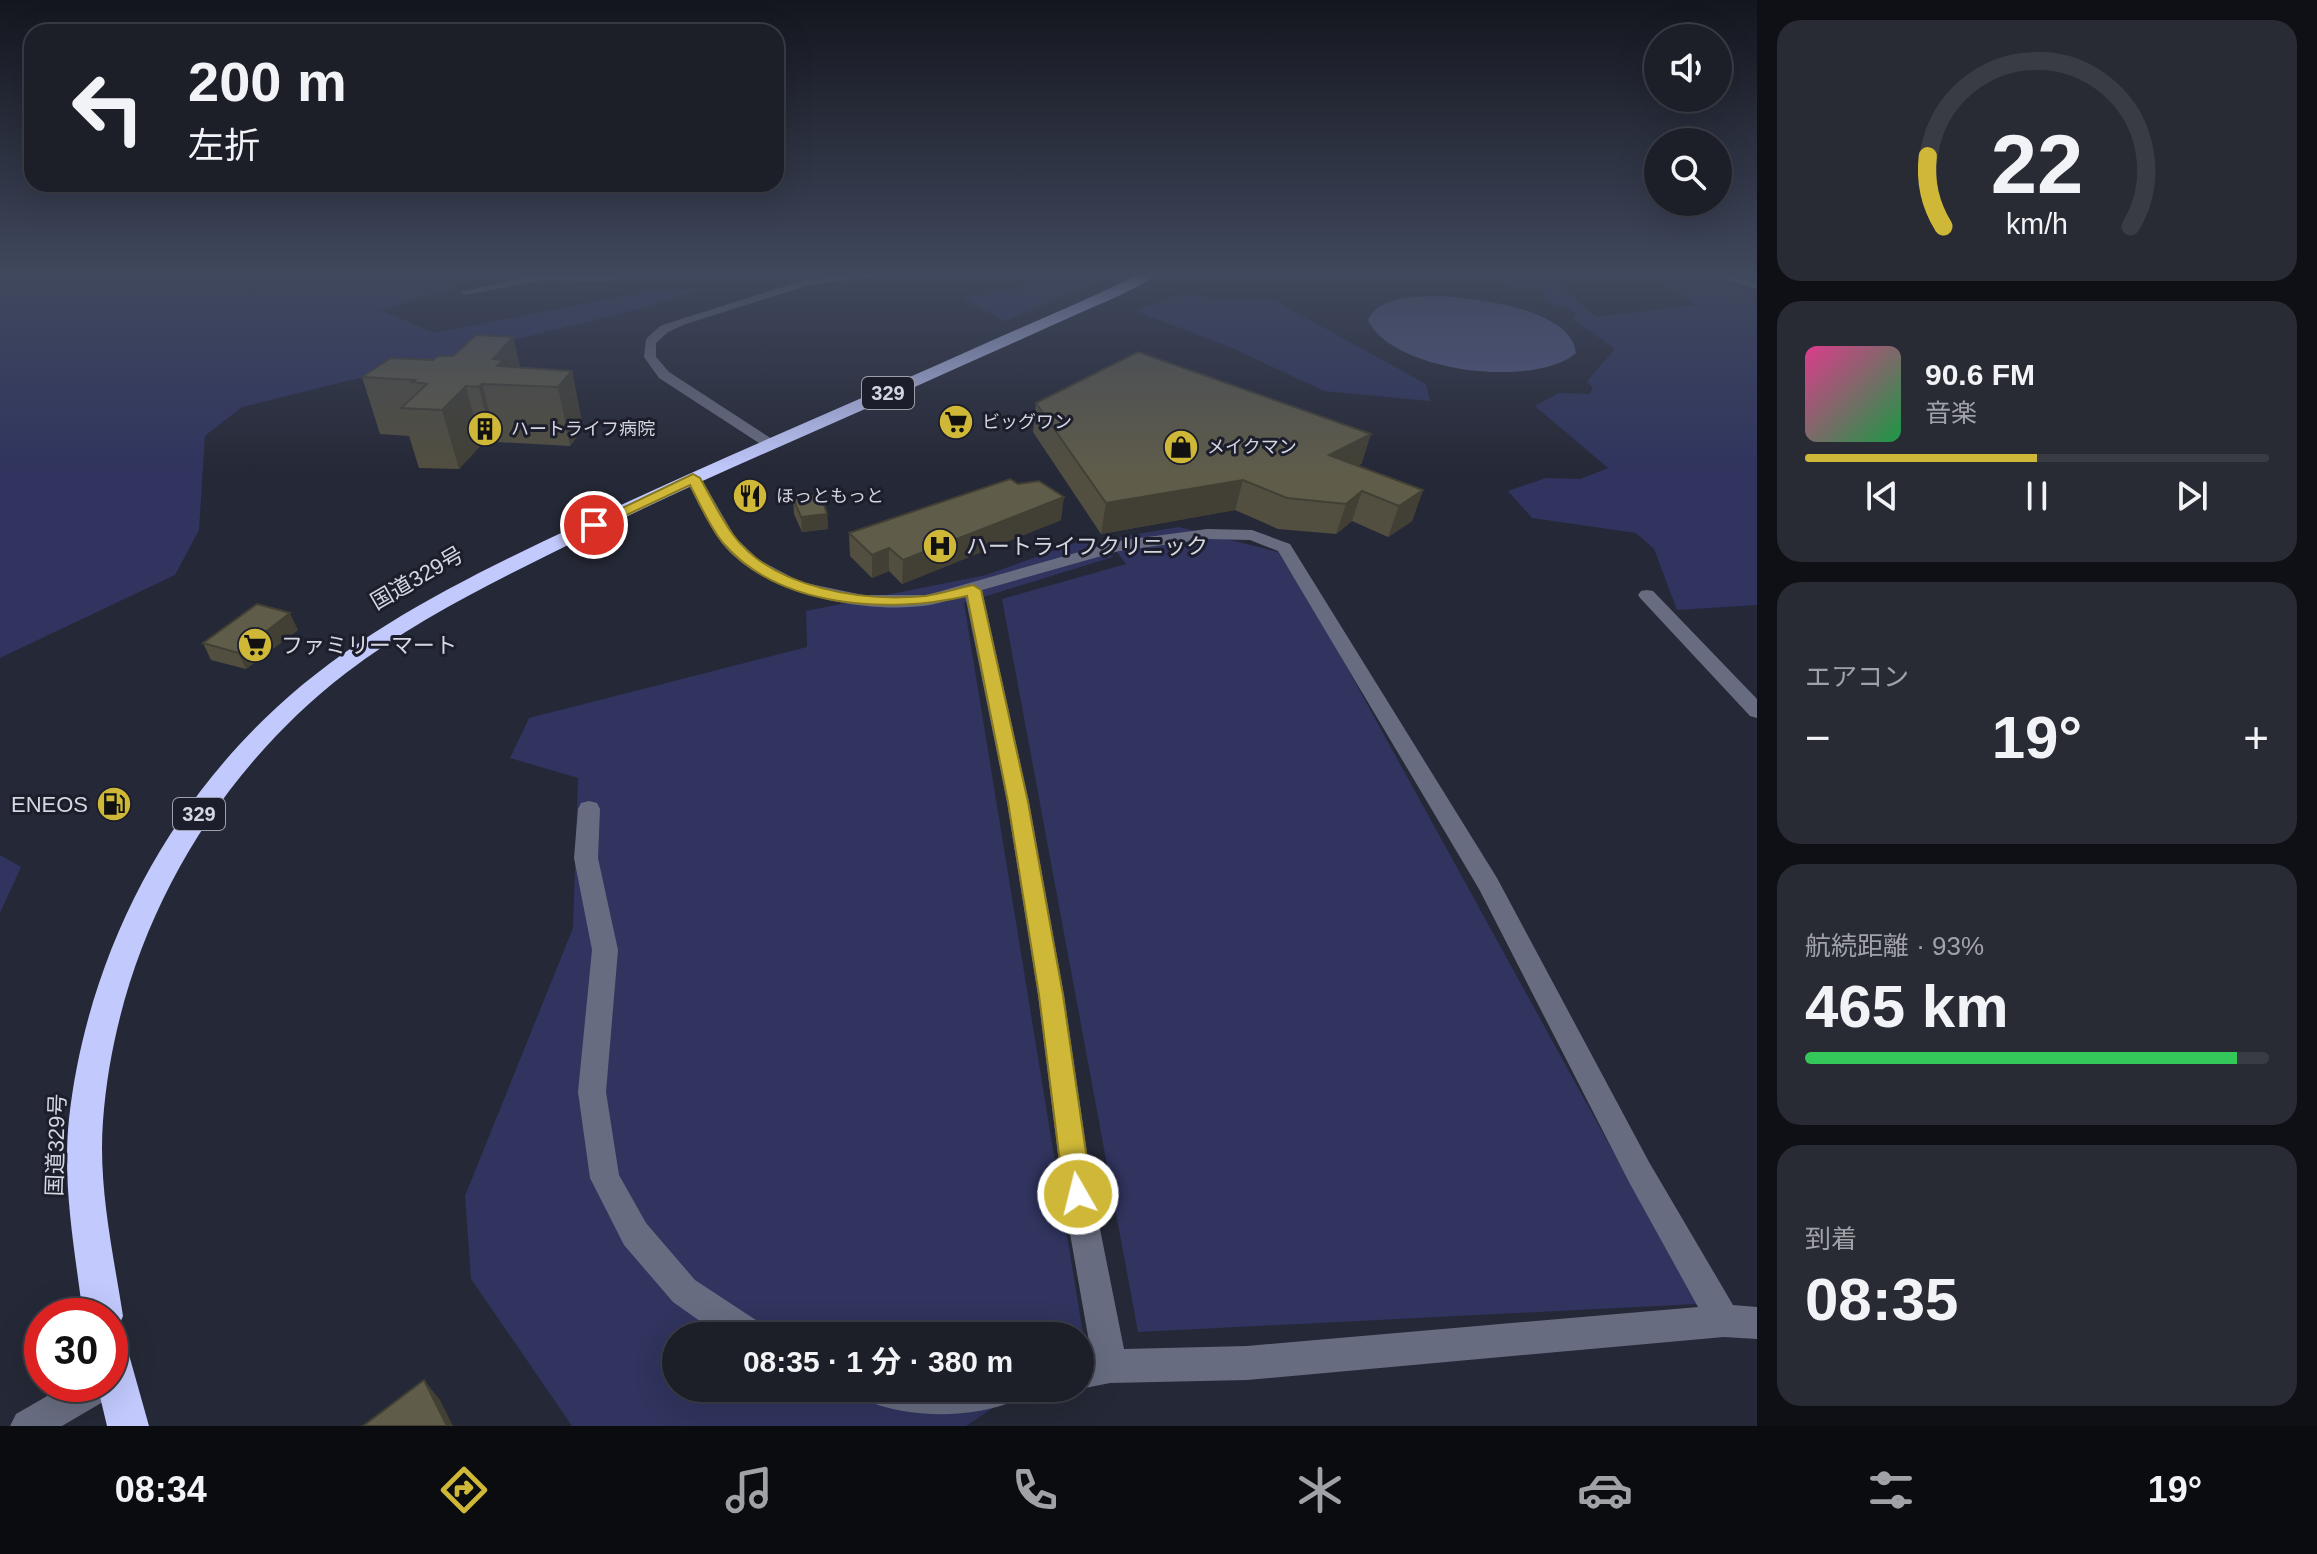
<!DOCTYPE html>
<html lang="ja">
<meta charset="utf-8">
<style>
body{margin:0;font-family:Helvetica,"Noto Sans JP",sans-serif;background:#292b34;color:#f1f3f6;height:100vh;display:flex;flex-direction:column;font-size:30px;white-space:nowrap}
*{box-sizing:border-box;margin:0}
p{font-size:26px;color:#a0a2a8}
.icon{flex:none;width:44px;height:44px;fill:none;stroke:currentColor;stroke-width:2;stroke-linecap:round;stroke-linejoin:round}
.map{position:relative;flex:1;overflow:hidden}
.panel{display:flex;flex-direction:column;gap:20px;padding:20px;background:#0f1016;width:560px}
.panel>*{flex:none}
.banner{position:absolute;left:24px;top:24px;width:760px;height:168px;border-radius:24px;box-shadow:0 8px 32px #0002,0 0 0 2px #3a3c45;background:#1c1e28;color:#f1f3f6;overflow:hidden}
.fabs{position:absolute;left:1644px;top:24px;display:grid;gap:16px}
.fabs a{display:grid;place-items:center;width:88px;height:88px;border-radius:50%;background:#1c1e28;box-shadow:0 8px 32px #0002,0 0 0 2px #3a3c45;font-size:40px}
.speed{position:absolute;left:24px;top:1298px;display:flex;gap:16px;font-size:40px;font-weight:700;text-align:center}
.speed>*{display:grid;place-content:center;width:104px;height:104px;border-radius:50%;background:#1c1e28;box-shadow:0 8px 32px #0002,0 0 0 2px #3a3c45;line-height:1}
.speed .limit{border:12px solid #d22;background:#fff;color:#111}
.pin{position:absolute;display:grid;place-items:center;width:68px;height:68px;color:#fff;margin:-34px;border:4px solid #fff;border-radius:50%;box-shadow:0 2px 8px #0007}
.me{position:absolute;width:88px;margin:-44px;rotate:352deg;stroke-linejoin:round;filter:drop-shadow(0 0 6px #0008)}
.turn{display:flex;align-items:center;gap:28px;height:168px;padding:0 32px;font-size:36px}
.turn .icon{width:104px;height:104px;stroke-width:2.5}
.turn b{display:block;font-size:56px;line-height:68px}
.big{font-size:60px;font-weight:700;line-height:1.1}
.panel .card{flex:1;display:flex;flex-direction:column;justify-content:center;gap:12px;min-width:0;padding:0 28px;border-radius:24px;background:#292b34}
.panel .dial{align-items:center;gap:0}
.dial svg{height:208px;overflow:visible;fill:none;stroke:#3a3c45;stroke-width:7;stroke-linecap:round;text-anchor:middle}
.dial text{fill:#f1f3f6;stroke:none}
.song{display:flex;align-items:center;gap:24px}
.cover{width:96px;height:96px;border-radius:12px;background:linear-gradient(135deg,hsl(330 70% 55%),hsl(140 70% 35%))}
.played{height:8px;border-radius:4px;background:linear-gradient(90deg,#cfb837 50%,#3a3c45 50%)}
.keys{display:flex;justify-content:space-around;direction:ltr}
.heat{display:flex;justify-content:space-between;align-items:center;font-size:44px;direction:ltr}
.charge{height:12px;border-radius:6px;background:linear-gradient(90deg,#34c759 93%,#3a3c45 0)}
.trip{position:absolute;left:662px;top:1322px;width:432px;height:80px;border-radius:40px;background:#1c1e28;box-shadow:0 8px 32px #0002,0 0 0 2px #3a3c45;font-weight:700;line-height:80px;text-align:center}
.dock{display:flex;height:128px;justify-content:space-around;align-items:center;background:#0b0c10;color:#a0a2a8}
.dock .icon{width:56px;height:56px}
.dock .current{color:#cfb837}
.dock b{font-size:36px;color:#f1f3f6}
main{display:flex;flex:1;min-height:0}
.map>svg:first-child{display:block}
.green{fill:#30345e}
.water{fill:#535985}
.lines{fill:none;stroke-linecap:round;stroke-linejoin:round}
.minor{fill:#686c80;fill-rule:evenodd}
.highway{fill:#c1c9fd;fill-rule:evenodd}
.wall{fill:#524f40}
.shaded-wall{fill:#424034}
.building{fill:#5f5c4a;stroke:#424034;stroke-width:2}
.route{fill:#cfb837;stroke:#877824;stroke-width:2}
.labels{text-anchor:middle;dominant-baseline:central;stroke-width:6;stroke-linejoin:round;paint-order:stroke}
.far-poi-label{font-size:18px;fill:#d4d6e0;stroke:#1c1e2c;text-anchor:start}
.shield{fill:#1c1e2c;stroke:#9d9faa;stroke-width:2}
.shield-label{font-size:20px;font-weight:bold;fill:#d4d6e0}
.poi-label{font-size:22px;fill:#d4d6e0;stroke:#1c1e2c;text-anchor:start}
.street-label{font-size:22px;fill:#d4d6e0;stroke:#1c1e2c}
</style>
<main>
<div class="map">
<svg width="1757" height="1426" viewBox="0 0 1757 1426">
<rect width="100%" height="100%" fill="#252836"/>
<g class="green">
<path d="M0,272h446l-1,5 10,11 -74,22 53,23 206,-40 69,-6 -67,21 -400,99 -37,29 -6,94 -24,45 -175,83z"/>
<path d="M1099,272h24l-118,49 -43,-23z"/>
<path d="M1687,272l70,20v4l-47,7 47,-5v307l-80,5 -23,-61 -18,-16 -104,-15 -24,-27 38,-13 34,1 28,-11 -73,-62 24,-13 30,1 4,-5 -6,-8 28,-32 -43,-31 5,-5c-11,-8 -23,-6 -34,-14l3,-7 -14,-5 -26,-1 -6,-6 57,3 39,34 100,-12 -32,-22 39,-1z"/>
<path d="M1181,294l38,5 54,1 153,84 4,17 -106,-10 -96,-45 -93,-35z"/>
<path d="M1179,527l99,25 39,61 380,691 -559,28 -136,-733 124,-35 -19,-25z"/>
<path d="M1091,537l22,20 -149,46 121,743 -5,4v-14h-404v52h347l-57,38h-394l-101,-147 -6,-83 108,-268 5,-150 -68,-20 19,-40 278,-71 -1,-36 180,-36z"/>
<path d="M0,855l21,12 -21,46z"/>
</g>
<path class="water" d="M1440,296c37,3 131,12 136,57 -41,36 -184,19 -208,-33 12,-25 48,-23 72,-24z"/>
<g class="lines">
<g class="minor">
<path d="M534,272l72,4 33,-4 -33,10 -63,-2 -77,15 -6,-3 76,-17z"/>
<path d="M873,272h42l-106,13 -123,39 -18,8 -12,11v14l13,15 106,69v6h-10l-106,-69 -15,-21 2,-18 14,-13 18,-6 130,-41z"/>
<path d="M1702,272h18l37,11v6z"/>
<path d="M693,473l8,5 34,59 24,23 42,22 62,13h64l191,-54 89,-12 45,1 38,14 207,334 152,284 84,143 24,2v32l-33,-2 -477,43 -137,3 -30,6 -2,-1 2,-33 11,-2 -28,-159 -25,-199 -31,-193 -42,-207c-11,3 -23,8 -35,10 -62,10 -169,-10 -209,-63 -14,-19 -24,-43 -36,-64zM1207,539l43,1 28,11 201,338 150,293 69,125 -451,39 -123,3 -31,-155 -29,-199 -35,-193 -47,-212 137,-39z"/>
<path d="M1647,590l6,1 104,108v19l-7,-2 -109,-117 -3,-4 3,-4z"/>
<path d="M589,801l8,2 3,6 -2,49 20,92 -12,142 13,83 27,48 49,57 67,44 5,12h-46l-48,-34 -49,-57 -34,-67 -12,-86 14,-142 -18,-92 4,-49 3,-6z"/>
<path d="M110,1371l8,13 -5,12 -51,30h-52l6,-12 52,-30h42z"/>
<path d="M859,1388h163l-5,12c-46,19 -106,19 -153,0z"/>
</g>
<path class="highway" d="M1143,272h17c-25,19 -59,31 -87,44 -55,25 -110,49 -165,74 -117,52 -235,102 -350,160 -73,36 -147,73 -212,123 -139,107 -230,273 -243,448 -5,65 10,131 20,195l-6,14 -5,2 12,5 25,89h-42l-10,-42h13v-68h-27c-8,-65 -21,-132 -14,-197 17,-155 92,-305 207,-411 88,-81 196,-133 302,-183 137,-65 277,-123 415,-185 50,-22 101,-43 150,-68z"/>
</g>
<g class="wall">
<path d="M513,337l7,30 52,4 11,57 -13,18 -73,-4 -4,3h-12l-22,24 -40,-1 -10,-32 -29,-2 -18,-57 91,-21z"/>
<path d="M1036,403l326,60 -5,3 66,24 -11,31 -24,16 -36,-16 -16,13 -58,-5 -43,-19 -134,24 -68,-102z"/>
<path d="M793,498l34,16 1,15 -26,3 -8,-18z"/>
<path d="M1061,520l-159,64 -13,-13 -17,7 -22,-22 -1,-23z"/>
<path d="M298,630l-52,39 -35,-9 -8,-17z"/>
</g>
<g class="shaded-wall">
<path d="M513,337l11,49 -24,-1 -7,-26z"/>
<path d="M572,371l11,57 -13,18 -12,-59z"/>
<path d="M482,384l15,58 -4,3 -14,-58z"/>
<path d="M466,386l15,59 -22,24 -17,-59z"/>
<path d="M1371,434l-9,29 -42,21 9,-29z"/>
<path d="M1243,480l-8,30 -134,24 5,-31z"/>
<path d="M1423,490l-11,31 -24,16 11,-31z"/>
<path d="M1362,491l-10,30 -16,13 10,-30z"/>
<path d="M1064,497l-3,23 -159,64 1,-24z"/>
<path d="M827,514l1,15 -26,3 -1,-15z"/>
<path d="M889,548v23l-17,7v-23z"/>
<path d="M290,613l8,17 -52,39 -8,-16z"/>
<path d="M424,1380l16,20 13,26h-6z"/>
</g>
<g class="building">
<path d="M476,335l37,2 -20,22 10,1 -6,6 75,5 -14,16 -76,-3 -3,3 -13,-1 -24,24 -41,-2 26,-24 -15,-2 3,-2 -53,-3 29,-19 42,2 5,-4h15z"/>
<path d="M1138,352l233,82 -42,21 94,35 -24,16 -37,-15 -16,13 -59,-6 -44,-18 -137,23 -70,-100z"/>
<path d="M1010,479l8,5 21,-3 25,16 -161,63 -14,-12 -17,7 -23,-22z"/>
<path d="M821,495l6,19 -26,3 -8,-19z"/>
<path d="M257,604l33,9 -52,40 -35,-10z"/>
<path d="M424,1380l23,46h-84z"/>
</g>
<linearGradient id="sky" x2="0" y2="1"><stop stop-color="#14161e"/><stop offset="0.58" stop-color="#40485d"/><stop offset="1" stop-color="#40485d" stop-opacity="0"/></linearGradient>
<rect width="1757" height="472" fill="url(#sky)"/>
<path class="route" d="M693,474l7,4c11,19 21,41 34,58 40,53 130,66 191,60 16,-2 33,-8 48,-11l8,5 47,212 35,193 29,199 -4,10 -10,4 -10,-4 -4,-10 -25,-199 -31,-193 -41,-206c-78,18 -187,12 -243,-52 -14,-16 -24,-40 -34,-59l-91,43 -5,1 -7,-4z"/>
<defs>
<g id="supermarket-disc" transform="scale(1.8)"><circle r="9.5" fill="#cfb837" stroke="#1c1e2c"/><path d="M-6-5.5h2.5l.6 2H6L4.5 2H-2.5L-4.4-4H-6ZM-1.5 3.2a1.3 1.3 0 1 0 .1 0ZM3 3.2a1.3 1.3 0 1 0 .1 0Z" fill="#111"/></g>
<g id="building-disc" transform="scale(1.8)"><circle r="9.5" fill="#cfb837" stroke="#1c1e2c"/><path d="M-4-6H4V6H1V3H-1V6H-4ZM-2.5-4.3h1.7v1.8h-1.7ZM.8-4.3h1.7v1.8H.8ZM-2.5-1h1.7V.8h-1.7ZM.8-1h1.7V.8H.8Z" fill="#111"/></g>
<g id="shop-disc" transform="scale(1.8)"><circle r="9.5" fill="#cfb837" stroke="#1c1e2c"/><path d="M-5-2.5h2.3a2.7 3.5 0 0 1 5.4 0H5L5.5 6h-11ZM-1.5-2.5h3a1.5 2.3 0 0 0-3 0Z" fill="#111"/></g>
<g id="restaurant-disc" transform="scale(1.8)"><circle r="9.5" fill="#cfb837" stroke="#1c1e2c"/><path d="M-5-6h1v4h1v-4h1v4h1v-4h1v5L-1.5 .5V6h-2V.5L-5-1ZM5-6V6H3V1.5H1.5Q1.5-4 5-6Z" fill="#111"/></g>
<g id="hospital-disc" transform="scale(1.8)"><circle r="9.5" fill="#cfb837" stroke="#1c1e2c"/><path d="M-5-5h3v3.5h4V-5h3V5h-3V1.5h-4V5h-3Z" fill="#111"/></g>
<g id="fuel-disc" transform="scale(1.8)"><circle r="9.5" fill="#cfb837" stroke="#1c1e2c"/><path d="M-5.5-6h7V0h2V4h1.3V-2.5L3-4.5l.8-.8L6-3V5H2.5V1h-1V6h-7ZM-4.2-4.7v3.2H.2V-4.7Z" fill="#111"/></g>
</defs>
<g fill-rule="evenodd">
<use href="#supermarket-disc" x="956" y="422"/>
<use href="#building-disc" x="485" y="429"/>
<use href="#shop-disc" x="1181" y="447"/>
<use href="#restaurant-disc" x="750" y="496"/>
<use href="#hospital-disc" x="940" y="546"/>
<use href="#supermarket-disc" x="255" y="645"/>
<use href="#fuel-disc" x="114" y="804"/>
</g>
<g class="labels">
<g class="far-poi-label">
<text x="982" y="422">ビッグワン</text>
<text x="511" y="429">ハートライフ病院</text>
<text x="1207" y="447">メイクマン</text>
<text x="776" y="496">ほっともっと</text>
</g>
<g class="shield">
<rect x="862" y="377" width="52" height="32" rx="6"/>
<rect x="173" y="798" width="52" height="32" rx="6"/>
</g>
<g class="shield-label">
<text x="888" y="393">329</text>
<text x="199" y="814">329</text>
</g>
<g class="poi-label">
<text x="966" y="546">ハートライフクリニック</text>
<text x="281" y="645">ファミリーマート</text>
<text x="88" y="804" text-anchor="end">ENEOS</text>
</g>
<g class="street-label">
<text transform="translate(417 578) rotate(-30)">国道329号</text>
<text transform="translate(56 1145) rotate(-88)">国道329号</text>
</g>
</g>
</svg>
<div class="fabs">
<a><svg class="icon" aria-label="sound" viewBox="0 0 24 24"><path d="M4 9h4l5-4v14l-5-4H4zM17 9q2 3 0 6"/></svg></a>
<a><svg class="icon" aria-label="search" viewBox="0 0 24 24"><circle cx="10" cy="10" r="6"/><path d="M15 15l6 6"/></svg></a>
</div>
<div class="speed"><div class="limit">30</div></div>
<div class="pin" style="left:594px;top:525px;background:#d93025"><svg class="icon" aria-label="arrive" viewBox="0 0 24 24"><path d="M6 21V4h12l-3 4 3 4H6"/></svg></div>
<svg class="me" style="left:1078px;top:1194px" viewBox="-20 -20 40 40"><circle r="17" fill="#cfb837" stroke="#fff" stroke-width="3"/><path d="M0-11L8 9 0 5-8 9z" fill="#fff"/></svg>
<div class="trip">08:35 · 1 分 · 380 m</div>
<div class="banner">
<div class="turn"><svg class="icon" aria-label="left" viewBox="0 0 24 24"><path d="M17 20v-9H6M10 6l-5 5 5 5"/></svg><div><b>200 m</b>左折</div></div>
</div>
</div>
<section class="panel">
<div class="card dial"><svg viewBox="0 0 100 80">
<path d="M14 69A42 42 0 1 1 86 69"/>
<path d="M14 69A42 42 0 0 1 8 42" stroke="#cfb837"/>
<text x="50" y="56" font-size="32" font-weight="700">22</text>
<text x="50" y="72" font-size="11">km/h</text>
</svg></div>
<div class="card">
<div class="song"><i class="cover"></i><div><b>90.6 FM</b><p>音楽</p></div></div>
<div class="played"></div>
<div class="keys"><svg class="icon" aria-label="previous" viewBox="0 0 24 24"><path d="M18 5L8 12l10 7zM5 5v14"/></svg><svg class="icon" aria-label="pause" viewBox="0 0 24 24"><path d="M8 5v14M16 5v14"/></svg><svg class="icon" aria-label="next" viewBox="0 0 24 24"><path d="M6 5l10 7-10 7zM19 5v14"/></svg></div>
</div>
<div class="card"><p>エアコン</p>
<div class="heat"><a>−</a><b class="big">19°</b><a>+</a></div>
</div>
<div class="card"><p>航続距離 · 93%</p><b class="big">465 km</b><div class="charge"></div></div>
<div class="card"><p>到着</p><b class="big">08:35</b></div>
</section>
</main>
<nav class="dock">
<b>08:34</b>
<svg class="icon current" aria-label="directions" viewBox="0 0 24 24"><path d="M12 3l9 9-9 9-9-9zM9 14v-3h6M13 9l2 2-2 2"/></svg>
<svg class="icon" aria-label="music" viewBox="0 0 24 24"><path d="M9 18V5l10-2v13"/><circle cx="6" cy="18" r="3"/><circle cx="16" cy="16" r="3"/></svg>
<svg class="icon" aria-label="phone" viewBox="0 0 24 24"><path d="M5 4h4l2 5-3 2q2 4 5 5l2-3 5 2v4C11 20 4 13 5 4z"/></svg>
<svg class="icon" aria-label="climate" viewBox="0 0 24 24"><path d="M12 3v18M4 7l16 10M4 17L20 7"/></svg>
<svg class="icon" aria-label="car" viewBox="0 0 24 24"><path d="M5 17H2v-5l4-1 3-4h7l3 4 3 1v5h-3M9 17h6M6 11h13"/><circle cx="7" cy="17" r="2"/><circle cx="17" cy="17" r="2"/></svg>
<svg class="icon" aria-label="filters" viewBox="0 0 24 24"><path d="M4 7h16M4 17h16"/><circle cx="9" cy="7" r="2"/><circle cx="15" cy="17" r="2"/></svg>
<b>19°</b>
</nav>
